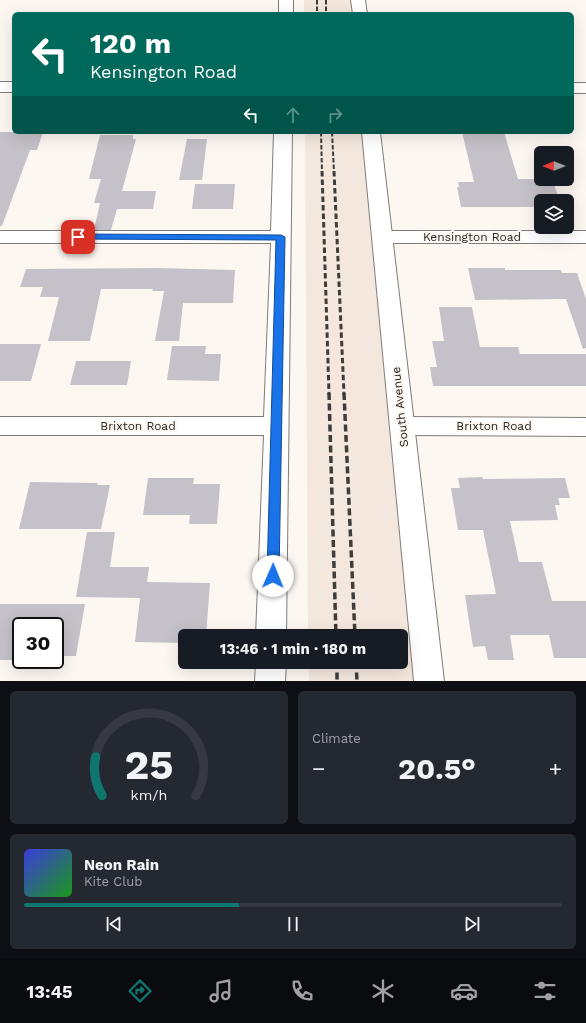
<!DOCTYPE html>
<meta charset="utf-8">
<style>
body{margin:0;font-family:"Work Sans",sans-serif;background:#242831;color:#f1f3f6;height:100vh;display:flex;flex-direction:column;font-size:15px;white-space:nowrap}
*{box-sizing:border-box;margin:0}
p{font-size:13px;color:#9ea1a6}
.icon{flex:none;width:22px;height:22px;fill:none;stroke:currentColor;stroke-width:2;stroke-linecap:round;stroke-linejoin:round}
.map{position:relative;height:681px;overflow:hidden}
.drawer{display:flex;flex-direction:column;gap:10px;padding:10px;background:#0d0f14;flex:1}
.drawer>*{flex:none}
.guide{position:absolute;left:12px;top:12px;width:562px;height:122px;border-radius:6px;box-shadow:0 4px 16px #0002;background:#00695c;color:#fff;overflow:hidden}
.needle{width:26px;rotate:270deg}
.buttons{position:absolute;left:534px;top:146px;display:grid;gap:8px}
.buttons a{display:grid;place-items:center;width:40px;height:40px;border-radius:6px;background:#171b24;box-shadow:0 4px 16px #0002;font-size:20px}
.speed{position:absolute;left:12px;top:617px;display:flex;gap:8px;font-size:20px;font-weight:700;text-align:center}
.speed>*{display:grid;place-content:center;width:52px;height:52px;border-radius:50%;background:#171b24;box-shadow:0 4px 16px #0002;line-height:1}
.speed .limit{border:2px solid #111;border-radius:6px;background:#fff;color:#111}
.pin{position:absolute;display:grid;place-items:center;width:34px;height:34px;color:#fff;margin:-17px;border-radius:8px;box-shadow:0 2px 6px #0006}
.me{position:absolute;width:44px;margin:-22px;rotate:1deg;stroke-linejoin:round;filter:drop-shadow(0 0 3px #0008)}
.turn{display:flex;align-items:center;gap:14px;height:84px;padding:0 12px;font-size:18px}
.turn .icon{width:52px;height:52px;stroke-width:2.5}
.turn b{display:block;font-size:28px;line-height:34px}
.lanes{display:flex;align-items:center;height:38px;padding:0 12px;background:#0003;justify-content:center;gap:20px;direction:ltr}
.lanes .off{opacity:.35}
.big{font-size:30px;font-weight:700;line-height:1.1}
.drawer .widget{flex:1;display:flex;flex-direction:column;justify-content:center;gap:6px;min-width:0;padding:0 14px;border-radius:6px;background:#242831}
.drawer .dial{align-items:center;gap:0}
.dial svg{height:104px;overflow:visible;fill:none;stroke:#363941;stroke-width:7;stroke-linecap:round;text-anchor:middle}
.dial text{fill:#f1f3f6;stroke:none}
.song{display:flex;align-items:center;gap:12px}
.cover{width:48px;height:48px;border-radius:6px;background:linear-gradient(135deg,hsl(240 70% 55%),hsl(120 70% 35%))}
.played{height:4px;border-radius:2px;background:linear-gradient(90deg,#0f766e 40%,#363941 40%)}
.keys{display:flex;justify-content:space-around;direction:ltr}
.heat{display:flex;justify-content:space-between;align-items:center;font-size:22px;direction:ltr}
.drawer .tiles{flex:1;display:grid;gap:10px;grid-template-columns:1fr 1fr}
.widget:last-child{grid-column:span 2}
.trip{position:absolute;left:178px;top:629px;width:230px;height:40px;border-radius:6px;background:#171b24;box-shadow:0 4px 16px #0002;font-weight:700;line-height:40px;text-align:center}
.tabs{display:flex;height:64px;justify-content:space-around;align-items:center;background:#090b0e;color:#9ea1a6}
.tabs .icon{width:28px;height:28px}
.tabs .active{color:#0f766e}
.tabs b{font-size:18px;color:#f1f3f6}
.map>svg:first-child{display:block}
.built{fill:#f4e8de}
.building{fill:#c4c2c8}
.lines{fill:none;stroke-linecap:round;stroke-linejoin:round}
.street-casing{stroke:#807b77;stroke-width:2}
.secondary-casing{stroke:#807b77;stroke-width:2}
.street{fill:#fff;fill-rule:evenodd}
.secondary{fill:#fff;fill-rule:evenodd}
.rail-far2{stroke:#3f3d3b;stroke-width:2;stroke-dasharray:4.5 2;stroke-linecap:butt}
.rail-far1{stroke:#3f3d3b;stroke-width:3;stroke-dasharray:5.5 3;stroke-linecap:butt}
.rail{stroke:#3f3d3b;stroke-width:3.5;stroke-dasharray:7 3.5;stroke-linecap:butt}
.route{fill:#1a73e8;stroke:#114b97}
.labels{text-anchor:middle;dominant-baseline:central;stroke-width:4;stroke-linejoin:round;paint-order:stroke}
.street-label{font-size:12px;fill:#272523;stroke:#fdf7f2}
</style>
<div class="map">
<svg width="586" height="681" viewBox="0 0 586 681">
<rect width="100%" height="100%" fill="#fdf7f2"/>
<g class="built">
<path d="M304,0h55l1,14h-56z"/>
<path d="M305,132h68l62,549h-126l-1,-19h93v-26h-93z"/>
</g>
<g class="building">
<path d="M0,132h43l-6,18h-7l-28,76h-2z"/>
<path d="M462,132h42l14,47h34l8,22h-19v6h-80l-4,-20h2l-1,-5h16z"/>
<path d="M100,135h33v4h3l-14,52h34l-3,18h-36l-6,21h-17l6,-27h-6l7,-24h-12z"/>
<path d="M187,139h20l-5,41h-23z"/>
<path d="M195,184h40l-2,25h-41z"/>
<path d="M156,268l79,2 -2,33h-50l-4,38h-24l9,-50h-12l1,-2h-52l-11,52h-42l11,-44h-19l3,-10h-23l6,-18z"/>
<path d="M468,268h37v2h56l1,3h15l9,26v49l-3,1 -17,-50 -91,1z"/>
<path d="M439,307h33l8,40h38l2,7h66v32h-153l-3,-19h7l-5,-26h12z"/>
<path d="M0,344h41l-10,37h-31z"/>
<path d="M172,346h34l-1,8h16l-2,27 -52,-1z"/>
<path d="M76,361h55l-4,24h-57z"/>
<path d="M482,477l1,2 82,-1 5,20h-12l2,7h-5l3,15 -48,1 9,41h23l10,39h34v57h-32l-5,-23h-39l4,25h-26l-3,-14 -12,1 -8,-52 31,-1 -13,-64h-25l-7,-42h9l-2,-10z"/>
<path d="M148,478h46l-1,6h27l-3,40h-28l1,-9h-47z"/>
<path d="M30,482l68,1 -1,2h13l-9,44h-82z"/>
<path d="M87,532h28l-5,35h39l-2,15 63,1 -4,53h-21v7l-50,-1 5,-44 -64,-1z"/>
<path d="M0,604h85l-9,52h-15l-1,4h-19h14v-34h-34v34h-21z"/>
</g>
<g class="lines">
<g class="street-casing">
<g id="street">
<rect x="279" y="0" width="14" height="14"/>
<rect x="0" y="82" width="14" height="10"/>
<rect x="572" y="83" width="14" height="10"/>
<path d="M274,132h18l-6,504h-30l8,-201h-264v-18h264l7,-174h-271v-12h271z"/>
<path d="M382,231h204v12h-204l-7,-2 -3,-4 3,-4z"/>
<path d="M402,417l184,1v18l-184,-1 -9,-2 -3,-7 3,-7z"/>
<path d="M256,662h30l-1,19h-30z"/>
</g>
</g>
<g class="secondary-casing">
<g id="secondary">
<path d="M351,0h14l2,14h-14z"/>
<path d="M362,132h18l64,549h-30z"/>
</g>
</g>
<use href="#street" class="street"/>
<use href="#secondary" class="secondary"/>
<g class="rail-far2">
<path d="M317,0v14"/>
<path d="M326,0v14"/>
<path d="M321,132l1,40"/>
<path d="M332,132l2,40"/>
</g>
<g class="rail-far1">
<path d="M322,171l7,223"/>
<path d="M334,171l10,223"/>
</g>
<g class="rail">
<path d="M329,393l7,243"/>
<path d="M344,393l11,243"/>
<path d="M337,662v19"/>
<path d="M356,662l1,19"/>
</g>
</g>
<path class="route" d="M78,234l203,1 4,2 -6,339 -2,4 -4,1 -4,-1 -2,-4 9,-336 -201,-1v-4z"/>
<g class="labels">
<g class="street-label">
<text x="472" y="237">Kensington Road</text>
<text transform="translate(400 407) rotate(-96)">South Avenue</text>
<text x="138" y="426">Brixton Road</text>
<text x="494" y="426">Brixton Road</text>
</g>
</g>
</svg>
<div class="buttons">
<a><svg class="needle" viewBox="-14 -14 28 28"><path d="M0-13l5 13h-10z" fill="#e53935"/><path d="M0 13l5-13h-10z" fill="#9ea1a6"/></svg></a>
<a><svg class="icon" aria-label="layers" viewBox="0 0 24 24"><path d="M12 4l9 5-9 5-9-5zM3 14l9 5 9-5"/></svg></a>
</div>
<div class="speed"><div class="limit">30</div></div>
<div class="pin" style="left:78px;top:237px;background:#d93025"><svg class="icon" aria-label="arrive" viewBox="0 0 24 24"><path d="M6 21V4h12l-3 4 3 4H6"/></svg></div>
<svg class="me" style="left:273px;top:576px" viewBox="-20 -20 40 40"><circle r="19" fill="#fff"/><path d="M0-13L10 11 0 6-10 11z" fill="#1a73e8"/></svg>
<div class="trip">13:46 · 1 min · 180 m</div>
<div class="guide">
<div class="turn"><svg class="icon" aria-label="left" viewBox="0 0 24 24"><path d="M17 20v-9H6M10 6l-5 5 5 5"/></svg><div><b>120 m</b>Kensington Road</div></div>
<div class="lanes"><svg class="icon" aria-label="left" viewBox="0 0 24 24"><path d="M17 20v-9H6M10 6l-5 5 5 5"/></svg><svg class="icon off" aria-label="ahead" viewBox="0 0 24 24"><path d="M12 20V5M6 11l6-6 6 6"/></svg><svg class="icon off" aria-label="right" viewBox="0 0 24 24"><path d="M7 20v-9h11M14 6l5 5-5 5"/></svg></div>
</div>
</div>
<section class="drawer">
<div class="tiles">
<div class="widget dial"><svg viewBox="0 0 100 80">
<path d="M14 69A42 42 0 1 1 86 69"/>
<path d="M14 69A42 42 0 0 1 9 39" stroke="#0f766e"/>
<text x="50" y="56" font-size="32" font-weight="700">25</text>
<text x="50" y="72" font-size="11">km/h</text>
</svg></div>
<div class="widget"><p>Climate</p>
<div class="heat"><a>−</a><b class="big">20.5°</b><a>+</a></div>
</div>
<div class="widget">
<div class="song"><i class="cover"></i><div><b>Neon Rain</b><p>Kite Club</p></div></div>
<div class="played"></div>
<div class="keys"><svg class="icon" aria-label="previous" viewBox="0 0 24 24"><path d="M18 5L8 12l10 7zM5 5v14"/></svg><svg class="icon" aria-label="pause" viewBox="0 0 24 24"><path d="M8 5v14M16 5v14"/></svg><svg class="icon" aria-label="next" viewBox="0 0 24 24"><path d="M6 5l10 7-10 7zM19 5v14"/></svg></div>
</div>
</div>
</section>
<nav class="tabs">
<b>13:45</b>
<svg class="icon active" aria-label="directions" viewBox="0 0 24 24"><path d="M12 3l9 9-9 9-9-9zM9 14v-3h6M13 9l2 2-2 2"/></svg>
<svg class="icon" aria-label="music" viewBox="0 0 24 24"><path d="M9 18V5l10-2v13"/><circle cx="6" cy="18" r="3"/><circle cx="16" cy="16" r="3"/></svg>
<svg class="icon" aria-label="phone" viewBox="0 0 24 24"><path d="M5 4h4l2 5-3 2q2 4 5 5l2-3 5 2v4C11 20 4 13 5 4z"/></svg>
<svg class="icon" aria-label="climate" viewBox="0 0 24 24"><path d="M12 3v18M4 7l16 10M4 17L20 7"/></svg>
<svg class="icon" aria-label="car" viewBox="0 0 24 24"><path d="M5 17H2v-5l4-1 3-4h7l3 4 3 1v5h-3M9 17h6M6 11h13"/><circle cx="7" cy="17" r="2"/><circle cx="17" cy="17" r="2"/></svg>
<svg class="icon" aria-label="filters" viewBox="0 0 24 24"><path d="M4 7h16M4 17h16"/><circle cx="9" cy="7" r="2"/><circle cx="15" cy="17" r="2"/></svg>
</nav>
